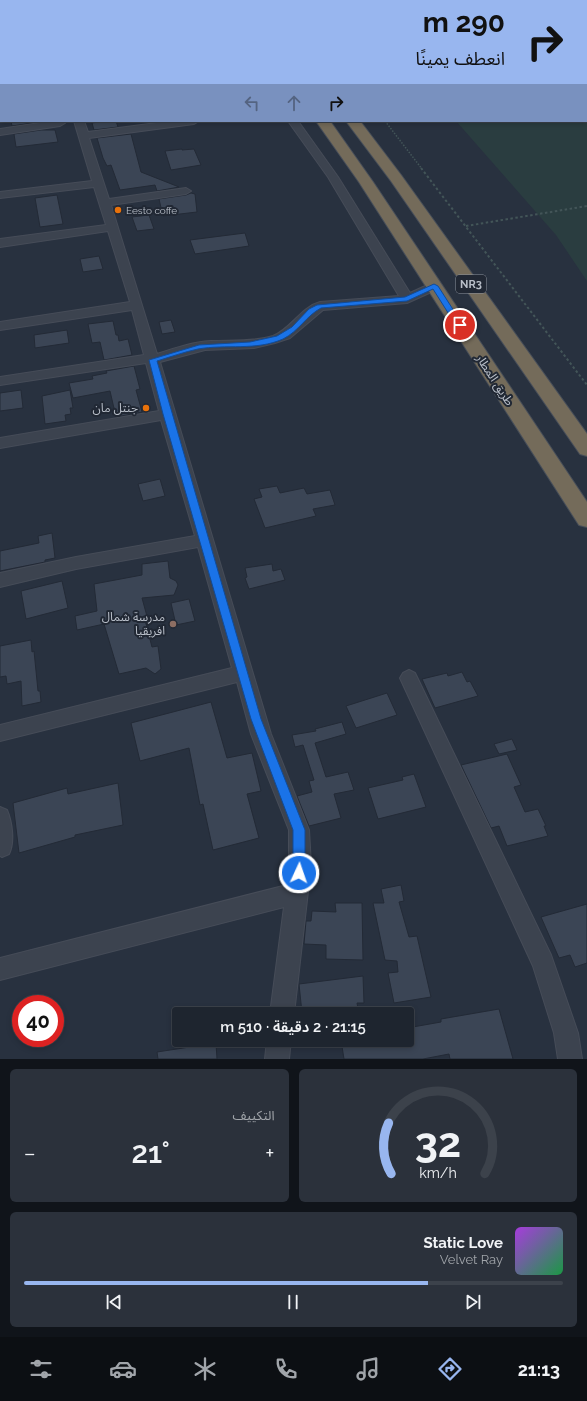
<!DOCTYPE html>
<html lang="ar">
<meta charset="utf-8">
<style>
body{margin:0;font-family:Raleway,"Noto Sans Arabic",sans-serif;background:#2b313b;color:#f1f3f6;direction:rtl;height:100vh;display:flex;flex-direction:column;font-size:15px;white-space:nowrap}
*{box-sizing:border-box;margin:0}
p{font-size:13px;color:#a1a5aa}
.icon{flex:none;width:22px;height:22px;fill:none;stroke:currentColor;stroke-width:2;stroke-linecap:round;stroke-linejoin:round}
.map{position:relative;height:1059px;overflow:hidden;direction:ltr}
.side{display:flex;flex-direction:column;gap:10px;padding:10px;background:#10141a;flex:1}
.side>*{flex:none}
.top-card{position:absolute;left:0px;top:0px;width:587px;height:122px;box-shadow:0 2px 6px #0003,0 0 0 1px #3c424b;direction:rtl;background:#98b6ef;color:#111;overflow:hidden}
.speed{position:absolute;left:12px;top:995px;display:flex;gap:8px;font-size:20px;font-weight:700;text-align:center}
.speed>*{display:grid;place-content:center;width:52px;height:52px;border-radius:50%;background:#1e252f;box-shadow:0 2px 6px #0003,0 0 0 1px #3c424b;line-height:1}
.speed .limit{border:6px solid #d22;background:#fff;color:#111}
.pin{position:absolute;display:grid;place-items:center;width:34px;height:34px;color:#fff;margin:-17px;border:2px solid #fff;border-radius:50%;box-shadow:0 1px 4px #0007}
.me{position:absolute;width:44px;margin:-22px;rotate:3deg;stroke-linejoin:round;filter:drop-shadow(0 0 3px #0008)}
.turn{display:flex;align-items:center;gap:14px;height:84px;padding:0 16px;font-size:18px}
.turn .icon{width:52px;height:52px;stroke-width:2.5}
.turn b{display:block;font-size:28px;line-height:34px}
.lanes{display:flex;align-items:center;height:38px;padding:0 16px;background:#0003;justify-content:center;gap:20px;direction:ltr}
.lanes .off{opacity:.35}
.big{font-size:30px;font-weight:600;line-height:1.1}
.side .card{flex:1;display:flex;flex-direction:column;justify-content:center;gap:6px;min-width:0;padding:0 14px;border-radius:6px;background:#2b313b}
.side .dial{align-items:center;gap:0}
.dial svg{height:104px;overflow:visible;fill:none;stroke:#3c424b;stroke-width:7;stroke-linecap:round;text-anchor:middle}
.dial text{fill:#f1f3f6;stroke:none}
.song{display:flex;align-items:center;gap:12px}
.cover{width:48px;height:48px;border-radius:6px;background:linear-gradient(135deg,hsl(280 70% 55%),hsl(140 70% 35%))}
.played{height:4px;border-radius:2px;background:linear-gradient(90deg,#98b6ef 75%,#3c424b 75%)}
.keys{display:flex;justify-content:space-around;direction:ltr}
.heat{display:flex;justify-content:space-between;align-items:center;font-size:22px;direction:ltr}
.side .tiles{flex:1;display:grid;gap:10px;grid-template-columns:1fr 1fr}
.card:last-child{grid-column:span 2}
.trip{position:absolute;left:172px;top:1007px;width:242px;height:40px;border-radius:4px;background:#1e252f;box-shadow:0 2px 6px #0003,0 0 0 1px #3c424b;font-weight:600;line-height:40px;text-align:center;direction:rtl}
.menu{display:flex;height:64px;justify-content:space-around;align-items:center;background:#0c0f13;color:#a1a5aa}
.menu .icon{width:28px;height:28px}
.menu .current{color:#98b6ef}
.menu b{font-size:18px;color:#f1f3f6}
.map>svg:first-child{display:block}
.green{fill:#2a3d40}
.building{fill:#3b4555;stroke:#232a36}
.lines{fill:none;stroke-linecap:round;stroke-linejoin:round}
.minor-casing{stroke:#464c58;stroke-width:2}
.highway-casing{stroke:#474e59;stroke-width:2}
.path-far1{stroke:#435558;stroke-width:1.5;stroke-dasharray:1.5 1.5;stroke-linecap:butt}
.path{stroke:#435558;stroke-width:2;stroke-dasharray:2.5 2.5;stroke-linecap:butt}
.minor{fill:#3c434f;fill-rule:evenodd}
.highway{fill:#746b5a;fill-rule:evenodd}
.route{fill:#1a73e8;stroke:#114b97}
.food-dot{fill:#e8710a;stroke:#212834;stroke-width:1.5}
.education-dot{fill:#8d6e63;stroke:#212834;stroke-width:1.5}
.labels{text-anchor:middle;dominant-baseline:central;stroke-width:4;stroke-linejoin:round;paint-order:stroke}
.far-poi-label{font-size:10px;fill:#b9bfc9;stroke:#212834;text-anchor:start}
.shield{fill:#212834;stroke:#8b929c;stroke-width:1}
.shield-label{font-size:11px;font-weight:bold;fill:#b9bfc9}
.street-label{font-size:12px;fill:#b9bfc9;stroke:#212834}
.poi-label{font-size:12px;fill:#b9bfc9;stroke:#212834;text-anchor:end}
</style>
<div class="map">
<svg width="587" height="1059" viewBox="0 0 587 1059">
<rect width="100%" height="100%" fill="#28313f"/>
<path class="green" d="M586,92h1v189l-31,-46 -100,-114h130z"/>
<g class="building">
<path d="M11,121h27l1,1 -27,4z"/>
<path d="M104,121h12l2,6 -24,3 -2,-7z"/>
<path d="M41,130h14l3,12 -42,5 -2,-13z"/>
<path d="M131,134l10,38 38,15 -22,4 -2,-6 -35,5 -9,-25 -4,1 -4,-8 -6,-20z"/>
<path d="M182,149v1l12,-1 7,16 -30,5 -6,-19z"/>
<path d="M191,193l4,1 2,18 -34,4 -4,-17 27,-4z"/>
<path d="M57,195l6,29 -23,3 -5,-29z"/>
<path d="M149,215l5,14 -17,2 -5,-14z"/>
<path d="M245,233l4,13 -54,8 -5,-14z"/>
<path d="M99,256l4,13 -20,3 -3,-13z"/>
<path d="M171,320l4,12 -13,2 -3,-12z"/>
<path d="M113,321l3,14h2l1,6 9,-2 4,16 -28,5 -4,-18 -8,1 -4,-19z"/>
<path d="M67,330l2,13 -34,5 -1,-13z"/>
<path d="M134,366l6,23 -4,1 6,22 -26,5 -6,-26 -37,7 -4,-15 24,-4 -1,-3 15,-3 -1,-2z"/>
<path d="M21,390l2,18 -23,3v-18z"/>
<path d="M70,390l3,18h-3l1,6 -6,1 1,6 -21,3 -3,-28z"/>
<path d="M160,479l5,17 -22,5 -5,-17z"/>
<path d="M277,486l3,7 24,-5 3,6 23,-4 5,15 -22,4 3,7 -51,12 -11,-29 8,-2 -3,-8z"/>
<path d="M52,533l3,25 -10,2v2l-45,9v-20l39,-8 -1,-7z"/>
<path d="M168,561l2,17 6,3 2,4 -4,10 -32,3 6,22h-3l7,27 6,-1 3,23 -6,5 -9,-6 -27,6 -15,-50 -27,6 -2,-14 22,-5 -3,-27 48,-9v-11z"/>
<path d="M272,564l1,7 8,-2 4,11 -36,9 -4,-11 2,-1 -2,-9z"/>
<path d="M62,581l6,27 -42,11 -5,-28z"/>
<path d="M189,599l6,22 -19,4 -5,-22z"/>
<path d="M31,640l1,12 2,-1 4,40h2l1,11 -19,4 -1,-25 -14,3 -1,-8 -6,1v-31z"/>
<path d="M462,672l5,10 3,-1 8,15 -43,12 -13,-29 25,-6 1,3z"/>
<path d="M387,693l10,22 -41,13 -10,-22z"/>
<path d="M211,702l16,56 25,-5 9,38 -14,3 12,44 -46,12 -10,-46 -3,1 -11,-57 -49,13 -9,-38z"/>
<path d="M342,722l4,12 -31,9 11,34 22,-5 6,18 -20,4 7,24 -32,8 -12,-30 15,-4 -3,-11 5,-1 -11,-35 -8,2 -3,-12 24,-4 -1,-2z"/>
<path d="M512,739l5,11 -18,4 -5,-10z"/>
<path d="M507,754l14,31 -7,2 11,25 13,-3 8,17h-2l4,10 -41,10 -8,-20 -8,2 -30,-63z"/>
<path d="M414,774l12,33 -48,12 -10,-31 35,-8 -1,-3z"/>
<path d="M118,783l5,42 -48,10v2l-56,16 -6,-50 54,-15 1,6z"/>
<path d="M401,885l3,16 -5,1 10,35 8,-1 14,61 -37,6 -6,-30 10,-1 -1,-11 -12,-1 -12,-57h11l-3,-14z"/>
<path d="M335,903h27l1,57 -37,-1v-14l-22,-1 2,-23h5l1,-10 24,1z"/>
<path d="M587,904v59l-12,4 -5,-12 -11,3 -18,-41z"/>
<path d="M363,976l1,27h-7l2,11h-33v-5l-24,4 -3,-29z"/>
<path d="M499,1009l14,50h-63l-1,-5 -26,5h-79l-3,-19h66v-12l34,-6v-3z"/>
<path d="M216,1043l1,16h-59l-1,-7z"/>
</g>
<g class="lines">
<g class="minor-casing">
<g id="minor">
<rect x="38" y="0" width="8" height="1"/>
<path d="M208,0h8l1,1h-8z"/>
<rect x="0" y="34" width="1" height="6"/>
<rect x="0" y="98" width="1" height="6"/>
<path d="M53,121h11l1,2 -5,3 -60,9v-6z"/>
<path d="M74,121h10l4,11 84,-11h27l-5,3 -105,14 20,61 77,-11 5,3 -5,3 -75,11 46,149c18,-6 36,-12 54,-13 20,-1 42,1 62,-5 18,-7 28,-29 47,-34l79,-6 -71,-119 -40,-56h10l40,56 72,116 24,-11 6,4 -2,3 -31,14 -84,7 -33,28 -15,5 -21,5 -49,2 -45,12 111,372 38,96 2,35 -17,149h-24l14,-107 -284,73v-22l287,-73 2,-20v-35l-38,-96 -14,-52 -237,59v-16l232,-57 -34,-121 -122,22 -76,18v-14l76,-16 119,-21 -34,-116 -161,28v-10l159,-27 -13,-48 -146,22v-8l144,-22 -12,-45 -132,20v-8l130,-20 -22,-71 -108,16v-8l106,-14 -12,-38 -94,11v-6l92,-11z"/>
<path d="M409,670l6,3 136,282 27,78 4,26h-24l-4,-26 -21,-67 -133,-288 3,-5z"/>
<path d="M0,807l7,3c5,12 8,32 2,44l-7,3 -2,-1z"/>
<path d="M267,1040h24l-2,19h-24z"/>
</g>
</g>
<g class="highway-casing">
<g id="highway">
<path d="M230,0h12l1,1h-12z"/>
<path d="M254,0h12l1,1h-12z"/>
<path d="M316,121h14l43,61 214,320v25l-8,-2 -220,-343z"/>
<path d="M346,121h14l41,54 186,259v22l-7,-2 -189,-273z"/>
</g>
</g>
<path class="path-far1" d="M385,121l37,48"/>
<g class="path">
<path d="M421,168l166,217"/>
<path d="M466,226l121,-20"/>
</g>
<use href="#minor" class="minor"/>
<use href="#highway" class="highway"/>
</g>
<path class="route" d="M434,284l4,2 25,39 -1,2h-5l-24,-38 -26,12 -86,7c-15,8 -22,23 -38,31 -27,12 -57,5 -85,10 -14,3 -28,8 -41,12l104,358 44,111v43l-2,4 -4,2 -4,-2 -2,-4v-43l-42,-111 -88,-305 -14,-54 50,-15 51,-3 27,-6 15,-9 17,-18 8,-4 88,-8z"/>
<g class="food-dot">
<circle cx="118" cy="210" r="4"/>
<circle cx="146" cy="408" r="4"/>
</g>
<circle class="education-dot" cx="173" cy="624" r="4"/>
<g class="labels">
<g class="far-poi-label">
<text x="126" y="210">Eesto coffe</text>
</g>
<rect class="shield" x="456" y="275" width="30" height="18" rx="3"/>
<g class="shield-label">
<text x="471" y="284">NR3</text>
</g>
<g class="street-label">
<text transform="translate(495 380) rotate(57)">طريق المطار</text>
</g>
<g class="poi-label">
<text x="138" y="408">جنتل مان</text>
<text x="165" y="617">مدرسة شمال<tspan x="165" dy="14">افريقيا</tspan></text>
</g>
</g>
</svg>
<div class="speed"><div class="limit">40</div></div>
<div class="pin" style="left:460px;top:325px;background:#d93025"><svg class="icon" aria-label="arrive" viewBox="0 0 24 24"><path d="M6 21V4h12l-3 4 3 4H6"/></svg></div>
<svg class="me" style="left:299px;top:873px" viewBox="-20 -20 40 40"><circle r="17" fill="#1a73e8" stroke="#fff" stroke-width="3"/><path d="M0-11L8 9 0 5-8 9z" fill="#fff"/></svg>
<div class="trip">21:15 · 2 دقيقة · 510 m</div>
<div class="top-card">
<div class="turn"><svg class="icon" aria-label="right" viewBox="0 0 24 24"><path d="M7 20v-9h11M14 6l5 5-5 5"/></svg><div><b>290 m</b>انعطف يمينًا</div></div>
<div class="lanes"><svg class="icon off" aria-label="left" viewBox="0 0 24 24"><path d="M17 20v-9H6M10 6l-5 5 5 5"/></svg><svg class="icon off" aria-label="ahead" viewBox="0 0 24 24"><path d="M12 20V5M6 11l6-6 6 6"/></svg><svg class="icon" aria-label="right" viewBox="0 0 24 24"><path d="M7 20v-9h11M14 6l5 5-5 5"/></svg></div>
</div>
</div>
<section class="side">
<div class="tiles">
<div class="card dial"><svg viewBox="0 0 100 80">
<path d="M14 69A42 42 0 1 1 86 69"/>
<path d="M14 69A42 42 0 0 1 12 30" stroke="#98b6ef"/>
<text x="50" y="56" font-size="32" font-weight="700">32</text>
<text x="50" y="72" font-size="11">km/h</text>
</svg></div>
<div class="card"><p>التكييف</p>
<div class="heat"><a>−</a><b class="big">21°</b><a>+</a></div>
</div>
<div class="card">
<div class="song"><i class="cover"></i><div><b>Static Love</b><p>Velvet Ray</p></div></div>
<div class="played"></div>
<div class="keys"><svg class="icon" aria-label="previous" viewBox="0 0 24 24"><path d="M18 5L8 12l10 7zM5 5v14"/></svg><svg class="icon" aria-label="pause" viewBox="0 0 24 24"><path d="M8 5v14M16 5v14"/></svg><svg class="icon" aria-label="next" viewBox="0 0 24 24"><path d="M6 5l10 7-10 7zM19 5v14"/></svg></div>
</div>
</div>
</section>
<nav class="menu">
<b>21:13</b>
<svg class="icon current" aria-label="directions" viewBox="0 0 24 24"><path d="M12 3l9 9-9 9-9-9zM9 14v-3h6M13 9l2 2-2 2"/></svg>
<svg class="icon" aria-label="music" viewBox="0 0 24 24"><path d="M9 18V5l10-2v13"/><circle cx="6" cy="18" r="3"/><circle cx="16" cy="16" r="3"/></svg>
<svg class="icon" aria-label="phone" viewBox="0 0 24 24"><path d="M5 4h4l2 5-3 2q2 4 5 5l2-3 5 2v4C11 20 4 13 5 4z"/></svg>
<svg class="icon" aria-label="climate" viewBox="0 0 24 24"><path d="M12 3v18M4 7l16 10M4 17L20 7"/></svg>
<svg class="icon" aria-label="car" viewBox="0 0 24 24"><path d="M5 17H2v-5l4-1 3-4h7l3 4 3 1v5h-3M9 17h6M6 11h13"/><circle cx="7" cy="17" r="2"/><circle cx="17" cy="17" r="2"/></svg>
<svg class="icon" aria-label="filters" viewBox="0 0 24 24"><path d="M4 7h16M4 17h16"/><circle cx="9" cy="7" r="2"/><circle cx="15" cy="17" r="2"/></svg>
</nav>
